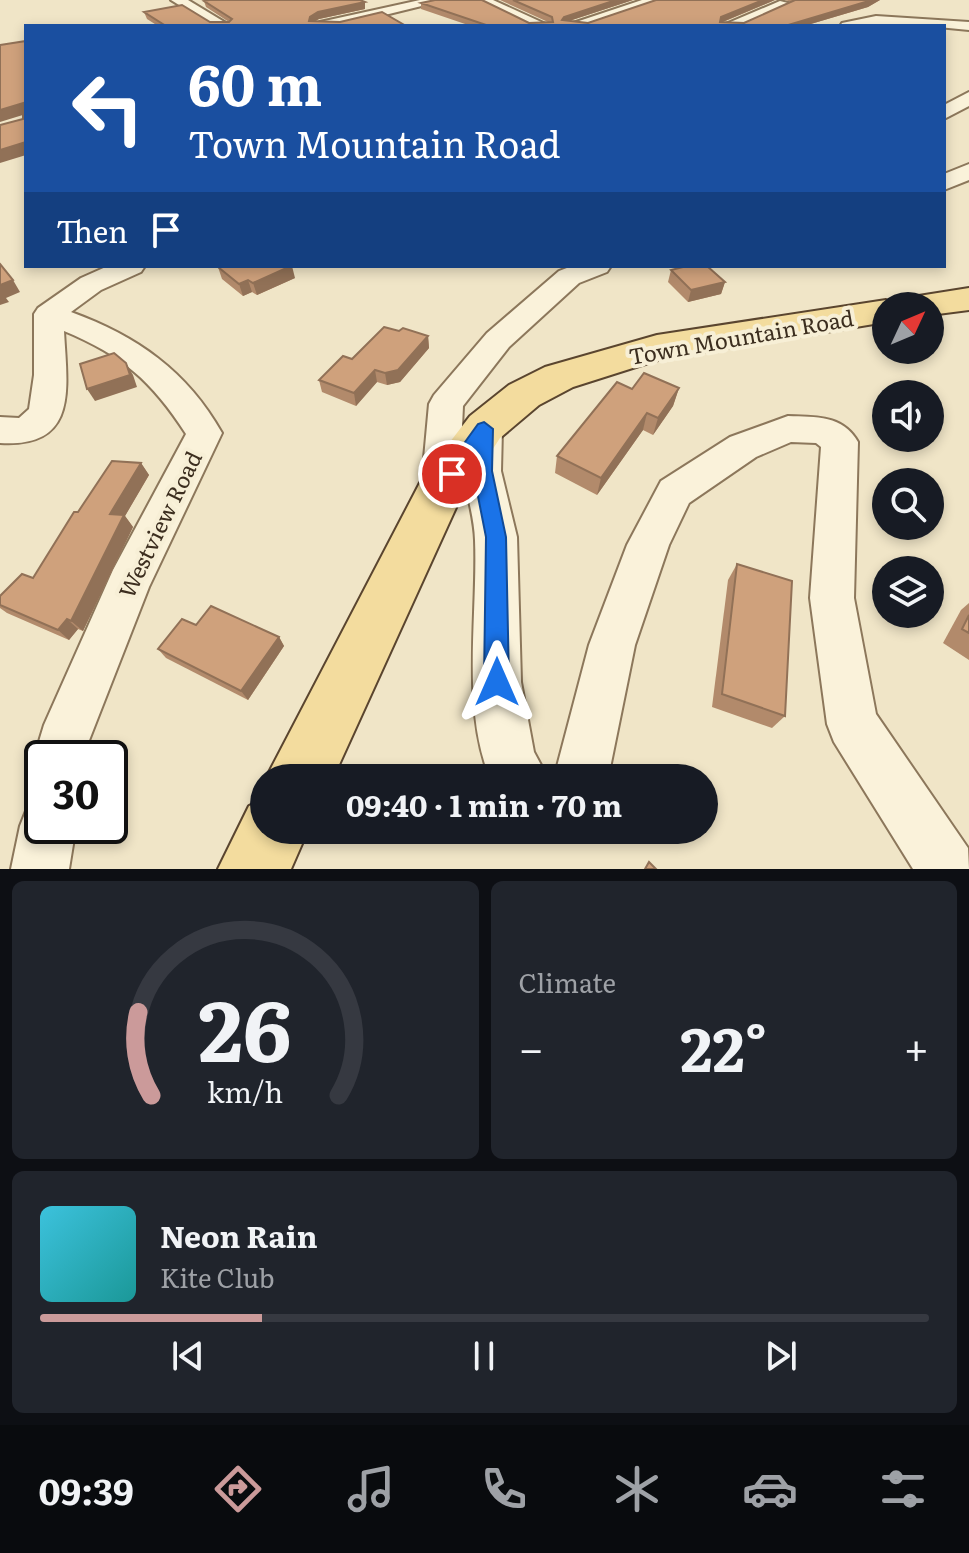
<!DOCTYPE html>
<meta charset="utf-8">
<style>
body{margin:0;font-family:Literata,serif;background:#20242c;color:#f1f3f6;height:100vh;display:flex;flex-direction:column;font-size:30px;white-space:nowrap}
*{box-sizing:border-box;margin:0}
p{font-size:26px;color:#9ea1a6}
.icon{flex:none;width:44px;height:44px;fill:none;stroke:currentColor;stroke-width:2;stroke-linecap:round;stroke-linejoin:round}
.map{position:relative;height:869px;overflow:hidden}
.drawer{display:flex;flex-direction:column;gap:12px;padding:12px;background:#0d0f14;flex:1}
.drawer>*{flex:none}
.top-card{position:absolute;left:24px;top:24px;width:922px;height:244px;border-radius:0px;box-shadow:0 4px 12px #0003;background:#1a4fa0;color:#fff;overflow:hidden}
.needle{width:52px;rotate:46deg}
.buttons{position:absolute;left:872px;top:292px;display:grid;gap:16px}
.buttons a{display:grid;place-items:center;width:72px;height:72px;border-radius:50%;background:#171b24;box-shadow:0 4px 12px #0003;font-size:40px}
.speed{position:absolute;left:24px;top:740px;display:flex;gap:16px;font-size:40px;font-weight:700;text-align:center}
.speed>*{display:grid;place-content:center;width:104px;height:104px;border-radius:50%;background:#171b24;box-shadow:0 4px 12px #0003;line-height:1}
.speed .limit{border:4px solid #111;border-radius:12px;background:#fff;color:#111}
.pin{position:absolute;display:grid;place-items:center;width:68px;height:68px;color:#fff;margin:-34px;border:4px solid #fff;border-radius:50%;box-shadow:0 2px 8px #0007}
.me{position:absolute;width:88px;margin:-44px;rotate:0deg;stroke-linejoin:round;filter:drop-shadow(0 0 6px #0008)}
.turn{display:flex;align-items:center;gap:28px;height:168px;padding:0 32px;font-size:36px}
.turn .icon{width:104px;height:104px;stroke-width:2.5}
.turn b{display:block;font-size:56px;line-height:68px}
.then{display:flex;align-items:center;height:76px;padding:0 32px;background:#0003;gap:16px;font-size:30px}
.big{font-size:60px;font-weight:700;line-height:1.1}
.drawer .tile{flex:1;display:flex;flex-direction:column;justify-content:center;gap:12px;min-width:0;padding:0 28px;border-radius:12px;background:#20242c}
.drawer .dial{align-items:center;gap:0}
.dial svg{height:208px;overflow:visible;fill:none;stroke:#363941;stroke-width:7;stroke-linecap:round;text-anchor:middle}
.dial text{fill:#f1f3f6;stroke:none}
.song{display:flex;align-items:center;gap:24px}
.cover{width:96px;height:96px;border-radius:12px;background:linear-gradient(135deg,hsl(190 70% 55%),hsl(180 70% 35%))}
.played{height:8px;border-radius:4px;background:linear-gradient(90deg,#cb9a9a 25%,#363941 25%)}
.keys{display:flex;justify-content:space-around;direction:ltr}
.heat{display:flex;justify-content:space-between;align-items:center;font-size:44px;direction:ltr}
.drawer .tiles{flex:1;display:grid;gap:12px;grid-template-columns:1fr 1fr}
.tile:last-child{grid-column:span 2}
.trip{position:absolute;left:250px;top:764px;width:468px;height:80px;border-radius:40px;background:#171b24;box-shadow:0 4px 12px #0003;font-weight:700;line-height:80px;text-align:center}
.tab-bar{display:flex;height:128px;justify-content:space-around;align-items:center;background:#090b0e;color:#9ea1a6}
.tab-bar .icon{width:56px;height:56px}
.tab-bar .selected{color:#cb9a9a}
.tab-bar b{font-size:36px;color:#f1f3f6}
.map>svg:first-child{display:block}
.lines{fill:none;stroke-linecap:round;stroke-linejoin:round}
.minor-casing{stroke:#8c775b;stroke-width:4}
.major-casing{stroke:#5a452f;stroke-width:4}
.minor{fill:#faf2da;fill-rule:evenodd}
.major{fill:#f3dc9e;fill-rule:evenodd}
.wall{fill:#b28a6b}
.shaded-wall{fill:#917157}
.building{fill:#cfa17c;stroke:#917157;stroke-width:2}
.route{fill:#1a73e8;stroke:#114b97;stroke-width:2}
.labels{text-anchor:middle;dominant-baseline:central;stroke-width:8;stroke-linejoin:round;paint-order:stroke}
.street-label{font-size:22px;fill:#3c2e1f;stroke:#f7efd6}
</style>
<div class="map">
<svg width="969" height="869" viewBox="0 0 969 869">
<rect width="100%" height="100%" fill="#f0e5c7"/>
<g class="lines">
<g class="minor-casing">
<g id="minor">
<path d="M171,0h17l43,26h-18z"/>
<path d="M420,0h26l-106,26h-27l7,-4z"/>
<path d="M474,0h19l57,26h-20z"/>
<path d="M642,0h21l-77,26h-22z"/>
<path d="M780,1l12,3 -51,22h-20z"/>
<path d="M876,16l93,6v8l-62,-6 -67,2 2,-3z"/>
<path d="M969,92v14l-25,13v-14z"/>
<path d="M969,164v16l-25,10v-16z"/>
<path d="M108,266h37l-4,6 -40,18 -30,22c66,24 116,59 151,121l-73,154 -61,156 -2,15h-44v19l-8,-19 10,-33 69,-155 73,-136c-34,-53 -64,-79 -122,-103 3,57 15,117 -64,112v-26l19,1 10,-9 5,-34v-61l4,-6 43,-30z"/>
<path d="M572,266h39l-4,6 -28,11 -70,64 -46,59 -4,85 -5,11 -14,5 -14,-5 -5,-11 8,-87 5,-9 53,-62 72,-62z"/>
<path d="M484,416l13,4 5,9 -1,42 16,66 4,145 13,70 14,26h-58c-29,-70 -12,-164 -15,-238 -1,-39 -25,-83 -4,-120z"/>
<path d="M788,416c28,1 55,-1 70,26l-4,156 22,116 92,134 1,21h-56l-79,-127 -7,-18 -17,-126 11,-151 -5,-4 -25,-1 -35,15 -67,46 -20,42 -34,100 -27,133h-54l35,-133 38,-100 34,-64 69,-44z"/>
<path d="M42,800v26h34l-7,43h-58l9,-43 8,-20z"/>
</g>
</g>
<g class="major-casing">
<g id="major">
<path d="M969,288v22l-39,5v-9h-29l5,-8z"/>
<path d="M886,300l15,6h-15v16l-225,37 -88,28 -34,18 -39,33 -41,63 -126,277h-67l157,-301 47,-61 39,-31 36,-18 112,-32z"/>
<path d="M264,799v31h44l-17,39h-73l31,-63z"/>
</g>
</g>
<use href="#minor" class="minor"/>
<use href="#major" class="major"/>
</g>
<g class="wall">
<path d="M500,0h133l-64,21 19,2 187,-23 -52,22 21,1 48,-21 -7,-2h95l-12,7 -64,19h-333l-50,-17v-6l108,20 19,-1z"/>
<path d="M204,1l161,1v7l-46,10 -4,2 91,5h-248l-11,-7 -3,-7 66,10h19l-23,-15z"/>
<path d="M218,267l77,11 -38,17 -5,-3 -9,4 -21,-17z"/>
<path d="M671,270l54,12 -4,12 -33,8 -20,-20z"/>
<path d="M399,331l29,5 1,12 -29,34 -13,3 -10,-3 -21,24 -34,-14 -3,-12z"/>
<path d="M679,388l-6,18 -20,29 -10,-5 -46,65 -42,-22 2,-17 75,-67z"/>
<path d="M141,463l8,12 -24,41 8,11 -50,104 -5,-2 -9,11 -62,-27 -7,-5v-12l33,-18 45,-66z"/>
<path d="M737,564l48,152 -13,12 -60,-21 16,-127z"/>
<path d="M969,603v57l-26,-17 18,-33z"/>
<path d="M279,637l5,9 -36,54 -82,-42 -8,-9z"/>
</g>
<g class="shaded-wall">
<path d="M616,0h17l-70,23 -1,-3 2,-3z"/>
<path d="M763,0h12l-55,23 1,-6z"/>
<path d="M872,0h8l-12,7 -64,19h-19z"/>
<path d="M365,2v7l-46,10 -7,4 -3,-2 1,-4 8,-5z"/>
<path d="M23,103l3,11 -26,8v-12z"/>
<path d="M26,142v13l-26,8v-13z"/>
<path d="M292,266l3,12 -38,17 -4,-12z"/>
<path d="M13,280l7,12 -14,6 3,4 -9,3v-20z"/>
<path d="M248,280l4,12 -9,4 -4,-12z"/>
<path d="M725,282l-4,12 -33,8 3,-12z"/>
<path d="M428,336l1,12 -29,34 -13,3 -2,-12z"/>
<path d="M126,363l7,12 4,12 -42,14 -8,-12z"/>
<path d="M375,370l2,12 -21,24 -2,-13z"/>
<path d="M679,388l-6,18 -20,29 5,-17z"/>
<path d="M647,413l-4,17 -46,65 4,-17z"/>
<path d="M141,463l8,12 -24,41 8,11 -50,104 -12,-10 39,-107z"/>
<path d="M67,619l11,10 -9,11 -11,-10z"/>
<path d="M279,637l5,9 -36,54 -7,-9z"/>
</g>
<g class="building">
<path d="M209,0h151l5,2 -47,10 -8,5 -1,4 31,1 42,-10 24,14h-240l-22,-14 38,-7 28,17h19l3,-3 -28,-18z"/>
<path d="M435,0h47l47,23 24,-1 -1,-5 -39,-17h103l-52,17 -2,3 26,3 68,-23h107l-42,17 -1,5 24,1 51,-23h77l-87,26h-296l-68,-23z"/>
<path d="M26,41v101l-26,8v-25l23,-6v-16l-23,7v-65z"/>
<path d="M0,264l13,16 -13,5z"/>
<path d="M219,266h72l-38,17 -5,-3 -9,4 -21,-17z"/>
<path d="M687,266h20l18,16 -34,8 -20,-20z"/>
<path d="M384,327l15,4 4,-3 25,8 -30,34 -13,3 -10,-3 -21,23 -35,-13 24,-24 9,3z"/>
<path d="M114,353l12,10 4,12 -43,14 -7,-25z"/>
<path d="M644,373l35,15 -21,30 -11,-5 -46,65 -44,-22 60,-74 15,7z"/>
<path d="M112,461l29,2 -31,51 14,1 -53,106 -4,-2 -9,11 -58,-25v-9l22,-22 11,4 41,-66h4z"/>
<path d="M737,564l55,17 -7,135 -63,-22z"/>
<path d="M211,606l68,31 -38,54 -83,-42 24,-30 14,6z"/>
<path d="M969,615v18l-7,-4z"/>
<path d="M649,862l7,7h-11z"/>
</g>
<path class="route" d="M484,422l9,7 -1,42 14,66 3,145 -3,9 -9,4 -9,-4 -4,-9 2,-145 -13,-66v-13l-14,21h-14l-3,-5 36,-50z"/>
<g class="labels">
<g class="street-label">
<text transform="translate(741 336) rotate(-10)">Town Mountain Road</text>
<text transform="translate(159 524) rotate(-64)">Westview Road</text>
</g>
</g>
</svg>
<div class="buttons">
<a><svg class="needle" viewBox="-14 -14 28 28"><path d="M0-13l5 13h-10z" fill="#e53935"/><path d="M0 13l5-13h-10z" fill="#9ea1a6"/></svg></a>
<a><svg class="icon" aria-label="sound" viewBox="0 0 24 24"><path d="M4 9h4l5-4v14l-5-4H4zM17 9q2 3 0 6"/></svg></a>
<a><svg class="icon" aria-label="search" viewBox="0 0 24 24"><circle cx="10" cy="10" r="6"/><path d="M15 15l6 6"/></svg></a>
<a><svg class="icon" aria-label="layers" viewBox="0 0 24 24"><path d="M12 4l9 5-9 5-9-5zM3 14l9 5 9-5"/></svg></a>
</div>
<div class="speed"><div class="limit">30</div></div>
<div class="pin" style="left:452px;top:474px;background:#d93025"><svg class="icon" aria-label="arrive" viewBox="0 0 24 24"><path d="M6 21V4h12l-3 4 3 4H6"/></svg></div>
<svg class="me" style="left:497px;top:682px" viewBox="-20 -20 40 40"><path d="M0-17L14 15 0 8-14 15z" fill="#1a73e8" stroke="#fff" stroke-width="4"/></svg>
<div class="trip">09:40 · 1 min · 70 m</div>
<div class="top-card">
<div class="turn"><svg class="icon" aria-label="left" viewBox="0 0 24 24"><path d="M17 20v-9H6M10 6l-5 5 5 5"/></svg><div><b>60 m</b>Town Mountain Road</div></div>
<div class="then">Then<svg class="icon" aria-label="arrive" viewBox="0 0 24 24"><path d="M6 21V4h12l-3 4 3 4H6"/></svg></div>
</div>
</div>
<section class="drawer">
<div class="tiles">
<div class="tile dial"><svg viewBox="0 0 100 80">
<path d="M14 69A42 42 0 1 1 86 69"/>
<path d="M14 69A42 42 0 0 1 9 37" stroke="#cb9a9a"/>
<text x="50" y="56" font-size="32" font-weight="700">26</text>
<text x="50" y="72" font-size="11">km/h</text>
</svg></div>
<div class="tile"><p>Climate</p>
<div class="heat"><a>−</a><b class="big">22°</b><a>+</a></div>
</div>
<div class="tile">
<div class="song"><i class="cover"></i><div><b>Neon Rain</b><p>Kite Club</p></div></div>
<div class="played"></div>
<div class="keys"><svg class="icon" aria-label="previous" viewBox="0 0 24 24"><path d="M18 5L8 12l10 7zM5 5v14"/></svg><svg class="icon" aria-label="pause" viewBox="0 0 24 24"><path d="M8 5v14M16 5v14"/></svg><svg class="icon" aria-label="next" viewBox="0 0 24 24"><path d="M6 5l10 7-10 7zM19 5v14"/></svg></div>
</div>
</div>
</section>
<nav class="tab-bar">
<b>09:39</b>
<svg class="icon selected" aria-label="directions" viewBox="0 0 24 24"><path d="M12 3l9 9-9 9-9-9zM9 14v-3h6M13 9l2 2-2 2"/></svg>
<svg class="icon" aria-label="music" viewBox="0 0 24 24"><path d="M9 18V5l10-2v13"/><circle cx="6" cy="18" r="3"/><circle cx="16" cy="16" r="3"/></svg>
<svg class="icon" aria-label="phone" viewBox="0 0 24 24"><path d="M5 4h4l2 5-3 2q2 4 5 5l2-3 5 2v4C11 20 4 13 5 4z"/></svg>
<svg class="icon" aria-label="climate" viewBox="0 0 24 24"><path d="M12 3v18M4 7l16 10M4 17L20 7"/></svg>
<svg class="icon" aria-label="car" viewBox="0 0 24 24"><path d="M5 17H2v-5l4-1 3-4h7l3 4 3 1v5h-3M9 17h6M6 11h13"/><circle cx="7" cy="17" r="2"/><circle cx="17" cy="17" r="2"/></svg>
<svg class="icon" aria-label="filters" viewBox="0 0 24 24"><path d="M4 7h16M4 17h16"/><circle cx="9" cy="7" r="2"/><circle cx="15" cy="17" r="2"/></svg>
</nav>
